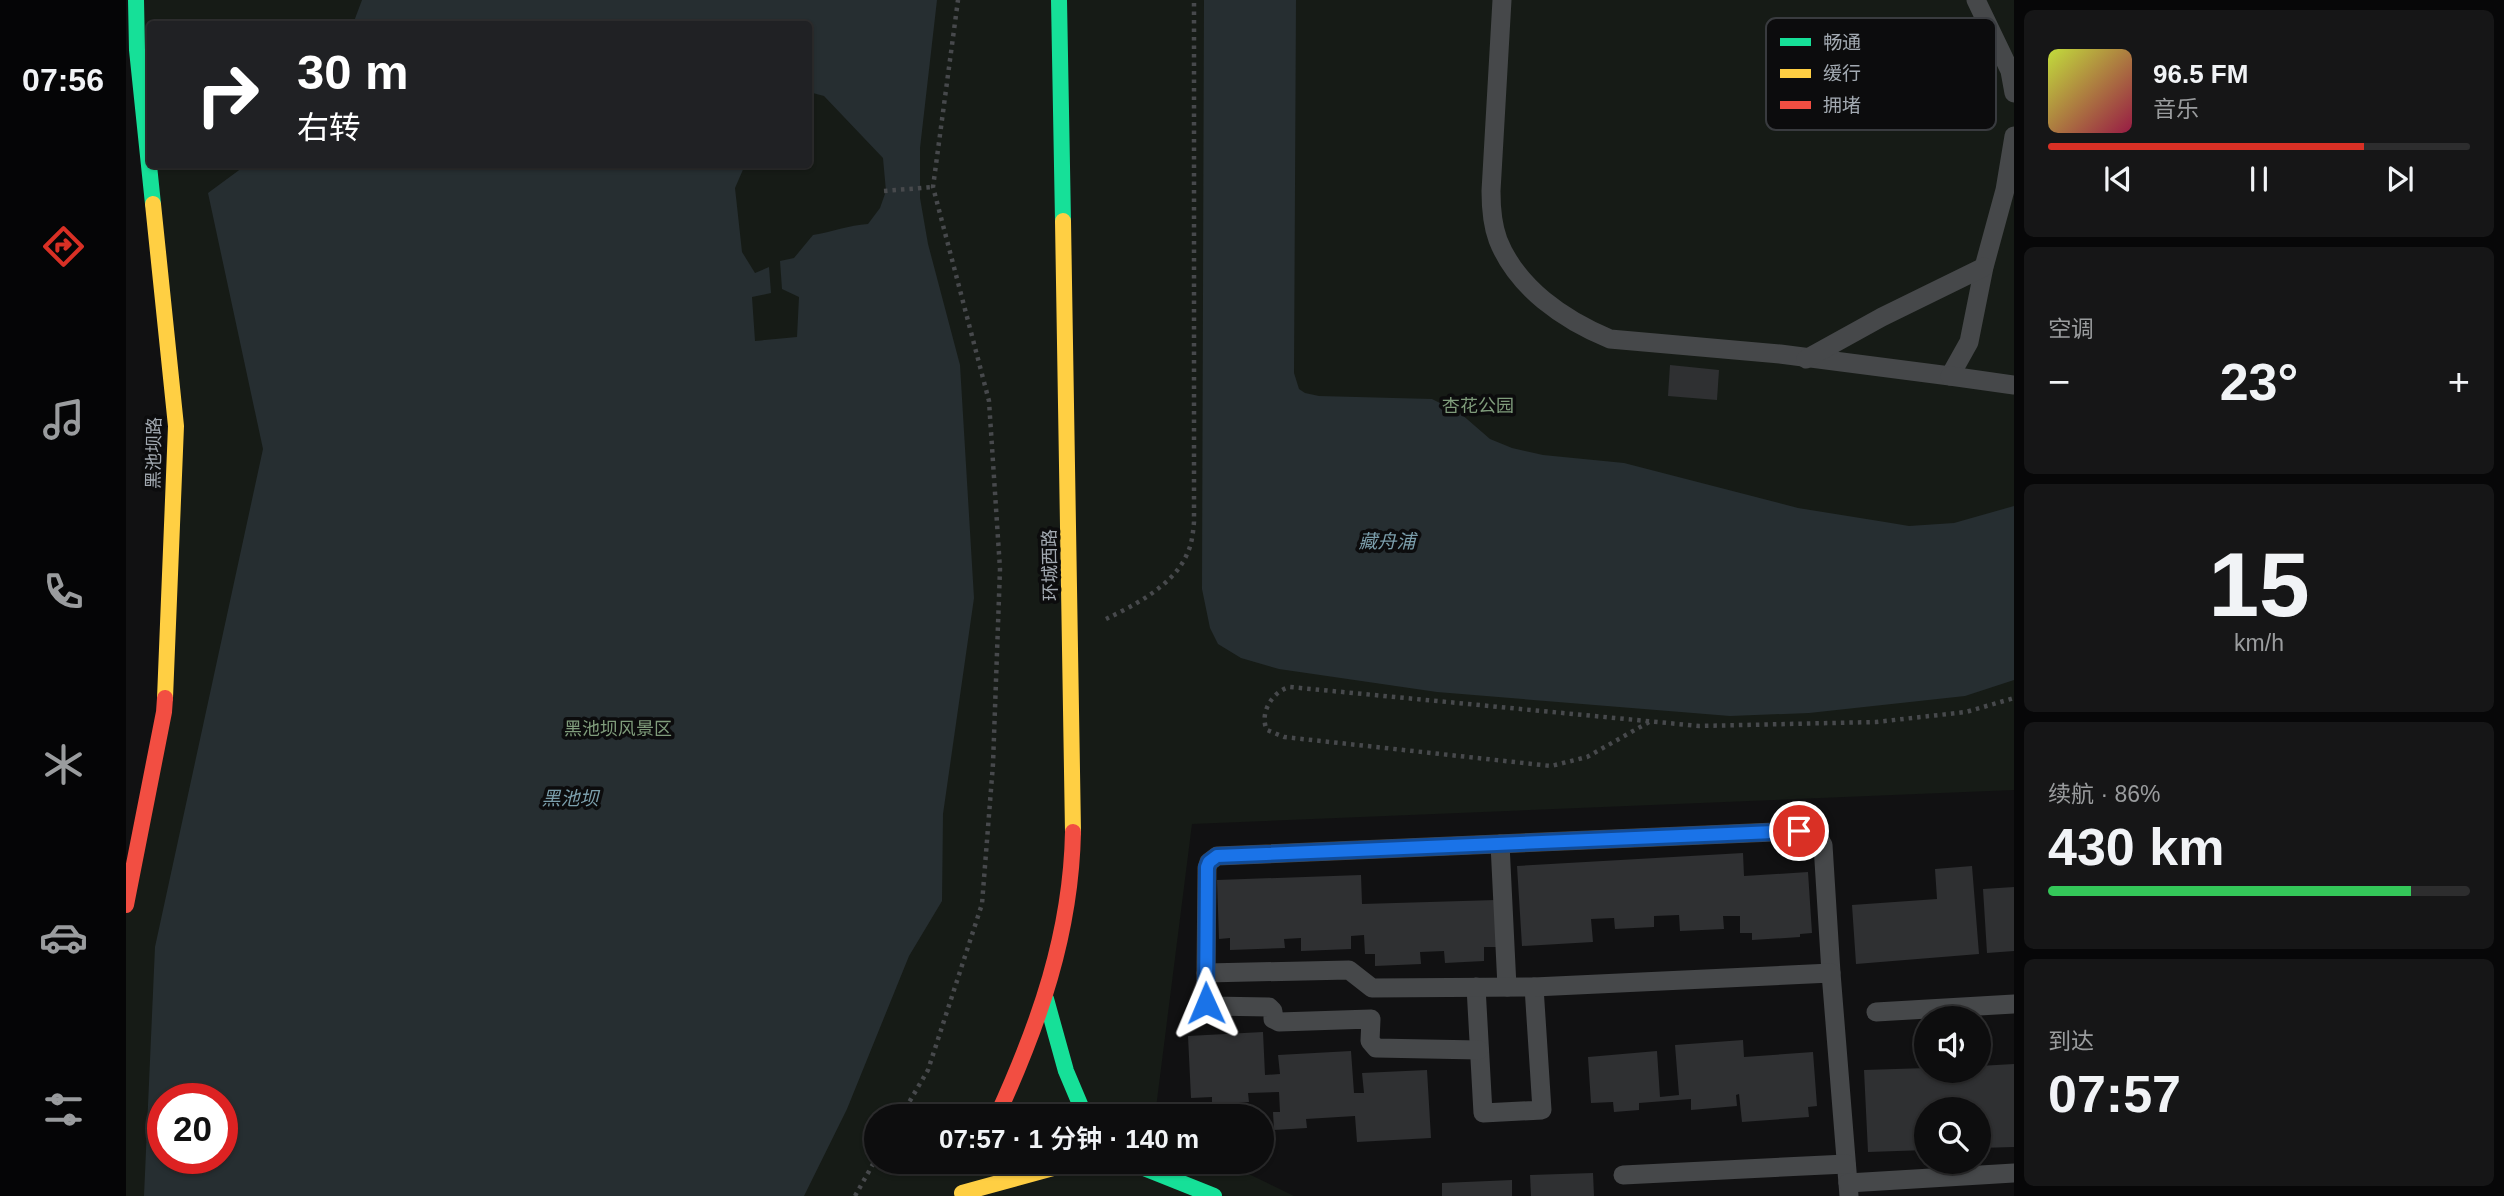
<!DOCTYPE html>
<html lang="zh">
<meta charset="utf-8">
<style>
body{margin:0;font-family:Arial,"Noto Sans SC",sans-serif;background:#161617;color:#f1f3f6;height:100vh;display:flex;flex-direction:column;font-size:26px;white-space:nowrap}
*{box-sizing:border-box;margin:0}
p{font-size:23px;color:#9a9c9e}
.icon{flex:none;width:38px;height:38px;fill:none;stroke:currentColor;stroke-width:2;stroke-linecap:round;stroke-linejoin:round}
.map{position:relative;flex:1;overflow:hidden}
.drawer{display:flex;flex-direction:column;gap:10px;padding:10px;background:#070708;width:490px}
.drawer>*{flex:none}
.banner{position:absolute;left:21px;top:21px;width:665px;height:147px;border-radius:7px;box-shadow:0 2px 5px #0004,0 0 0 2px #2d2d2e;background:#202124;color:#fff;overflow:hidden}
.buttons{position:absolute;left:1788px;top:1006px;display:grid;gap:14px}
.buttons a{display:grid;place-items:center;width:77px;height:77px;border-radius:50%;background:#0d0d0e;box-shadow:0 2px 5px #0004,0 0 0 2px #2d2d2e;font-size:35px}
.speed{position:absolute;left:21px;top:1083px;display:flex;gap:14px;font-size:35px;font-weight:700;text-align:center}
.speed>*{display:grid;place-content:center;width:91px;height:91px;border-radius:50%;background:#0d0d0e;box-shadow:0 2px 5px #0004,0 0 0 2px #2d2d2e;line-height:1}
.speed .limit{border:10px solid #d22;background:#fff;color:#111}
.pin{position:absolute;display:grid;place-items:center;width:60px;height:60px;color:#fff;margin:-30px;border:4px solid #fff;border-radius:50%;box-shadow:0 2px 7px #0007}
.me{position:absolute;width:77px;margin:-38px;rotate:359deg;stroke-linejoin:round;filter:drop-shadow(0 0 5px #0008)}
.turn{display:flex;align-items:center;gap:24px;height:147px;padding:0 35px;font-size:32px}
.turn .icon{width:91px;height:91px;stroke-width:2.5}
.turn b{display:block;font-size:49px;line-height:60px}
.big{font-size:52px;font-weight:600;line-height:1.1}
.drawer .card{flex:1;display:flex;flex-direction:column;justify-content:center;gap:10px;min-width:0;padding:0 24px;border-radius:10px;background:#161617}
.drawer .dial{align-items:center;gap:0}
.dial b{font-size:91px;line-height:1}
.song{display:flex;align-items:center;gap:21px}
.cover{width:84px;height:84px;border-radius:10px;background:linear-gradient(135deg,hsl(70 70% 55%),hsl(340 70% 35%))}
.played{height:7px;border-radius:4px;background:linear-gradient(90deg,#d93025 75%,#2d2d2e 75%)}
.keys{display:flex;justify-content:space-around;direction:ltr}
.heat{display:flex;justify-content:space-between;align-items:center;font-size:38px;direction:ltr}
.charge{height:10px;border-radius:5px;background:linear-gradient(90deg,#34c759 86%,#2d2d2e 0)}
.trip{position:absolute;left:738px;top:1104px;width:410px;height:70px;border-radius:35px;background:#0d0d0e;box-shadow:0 2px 5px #0004,0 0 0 2px #2d2d2e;font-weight:600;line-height:70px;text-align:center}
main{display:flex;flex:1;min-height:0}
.tabs{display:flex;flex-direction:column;width:126px;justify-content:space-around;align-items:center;background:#050506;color:#9a9c9e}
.tabs .icon{width:49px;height:49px}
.tabs .on{color:#d93025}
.tabs b{font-size:32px;color:#f1f3f6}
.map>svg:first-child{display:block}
.green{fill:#161b16;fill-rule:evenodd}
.water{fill:#262e31;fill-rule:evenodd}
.building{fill:#2f3032}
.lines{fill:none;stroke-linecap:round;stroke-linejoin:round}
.path{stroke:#47494c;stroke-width:4.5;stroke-dasharray:3.5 5;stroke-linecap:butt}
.lane{stroke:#46484a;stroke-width:19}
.fast{stroke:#16e098;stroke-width:16}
.slow{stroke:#ffcf43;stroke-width:16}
.jam{stroke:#f24e42;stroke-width:16}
.route-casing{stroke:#114b97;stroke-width:18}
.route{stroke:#1a73e8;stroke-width:12}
.labels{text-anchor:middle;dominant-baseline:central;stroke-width:7;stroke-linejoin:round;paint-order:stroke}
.park-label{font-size:18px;fill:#7f9c7b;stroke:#0c0c0d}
.street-label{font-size:18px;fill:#a3aab2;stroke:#0c0c0d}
.water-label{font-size:19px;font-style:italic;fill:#7b9eab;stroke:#0c0c0d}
.key{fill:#0c0c0d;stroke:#393b3f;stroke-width:2}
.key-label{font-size:19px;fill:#a3aab2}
</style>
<main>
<nav class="tabs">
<b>07:56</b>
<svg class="icon on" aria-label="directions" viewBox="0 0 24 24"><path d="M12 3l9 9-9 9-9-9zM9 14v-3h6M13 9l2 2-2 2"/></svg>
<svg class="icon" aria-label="music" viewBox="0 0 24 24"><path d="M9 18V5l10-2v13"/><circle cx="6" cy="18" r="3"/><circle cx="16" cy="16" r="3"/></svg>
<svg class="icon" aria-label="phone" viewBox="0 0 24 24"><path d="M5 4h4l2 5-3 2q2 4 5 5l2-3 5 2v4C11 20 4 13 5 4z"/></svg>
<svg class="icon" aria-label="climate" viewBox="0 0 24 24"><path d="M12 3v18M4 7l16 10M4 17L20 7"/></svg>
<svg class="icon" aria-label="car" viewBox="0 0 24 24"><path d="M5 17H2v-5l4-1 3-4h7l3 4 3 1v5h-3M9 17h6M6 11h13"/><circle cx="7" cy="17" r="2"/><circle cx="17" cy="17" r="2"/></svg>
<svg class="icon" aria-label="filters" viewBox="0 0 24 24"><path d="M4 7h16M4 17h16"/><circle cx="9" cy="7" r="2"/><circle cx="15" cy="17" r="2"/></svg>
</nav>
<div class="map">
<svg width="1888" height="1196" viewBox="0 0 1888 1196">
<rect width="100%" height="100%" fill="#111112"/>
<path class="green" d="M10,0h1878v790l-822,34 -37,292h-278v46h347l70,34h-1168v-291l38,-193 12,-286 -39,-376zM24,24h658v140h-658zM37,1099h59v59h-59z"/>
<g class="water">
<path d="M236,0h575l-17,148v50l8,46 32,121 14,233 -31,216 -1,87 -33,55 -62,153 -43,87h-660l11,-249 108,-498 -55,-256 38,-28h499l-10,23 7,64 13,21 14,-6 2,26 -19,4 3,44 42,-4 2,-40 -17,-8 -2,-28 14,-3 19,-23c19,-3 36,-10 55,-11l12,-16 6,-17 -3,-33 -59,-62 -15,-4 -1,-68h-455zM37,1099h59v59h-59z"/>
<path d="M1078,0h92l-2,373 5,16 6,4 14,3 113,3 28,14 30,26 22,9 31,7 81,8 174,45 87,14 24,4 45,-3 60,-17v174l-49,16 -156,17 -79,3 -293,-24 -158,-23 -38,-11 -23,-14 -8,-16 -8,-39z"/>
</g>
<g class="building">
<path d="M1544,365l49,5 -2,30 -49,-4z"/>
<path d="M1617,853l1,23 64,-4 4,61 -12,1v3l-48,3v-7h-12v-17h-17l1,13 -44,2 -1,-16 -25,1v11l-39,2 -1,-11 -23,1 2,23 -71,4 -5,-80z"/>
<path d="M1846,866l7,88 -123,10 -4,-59 85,-6 -2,-30z"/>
<path d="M1235,875l1,29 134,-4 1,47h-13v14l-39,2 -1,-12 -24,1 1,12 -46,2v-12h-10l-1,-19 -13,1v13l-50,2v-13l-17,1 1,9 -55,2v-12l-11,1 -2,-59z"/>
<path d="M1888,887v64l-27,2 -4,-64z"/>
<path d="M1137,1032l2,43 15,-1 -2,-19 73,-4 3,42h10l-2,-20 65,-3 4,68 -74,4 -2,-26 -49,3 1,9 -33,2 -1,-18h7l-1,-20 -31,1 1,9 -37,2v-7l-21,1 -3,-62z"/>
<path d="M1617,1040l1,17 69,-5 4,54 -9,1 1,10 -67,5 -3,-28 -3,1 1,11 -46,4v-11l-52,4v7l-25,2 -1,-10 -22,1 -3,-46 69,-6 3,46 19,-2 -4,-50z"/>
<path d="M1888,1064v83l-35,1v-38h-52v40l-59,2 -4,-82 63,-2v3h52v-5z"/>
<path d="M1467,1173l1,23h-63l-1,-21z"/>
<path d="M1386,1180v16h-70v-13z"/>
</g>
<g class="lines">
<g class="path">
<path d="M758,191l49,-4"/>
<path d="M980,619c29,-14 68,-34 81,-65 5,-10 6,-21 7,-32v-522"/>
<path d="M1523,722l-62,35 -36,9 -267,-29 -17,-7c-8,-16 5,-39 23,-43l409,39 177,-4 90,-10 48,-14"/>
<path d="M775,1116l27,-46 54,-166 11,-140 7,-195 -11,-168 -56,-214 25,-187"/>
<path d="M729,1196l22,-39"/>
</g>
<g class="lane">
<path d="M1376,0l-11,191c0,17 1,33 7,49 19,48 66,80 112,99l170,15 170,22 19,-34 15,-75 21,-77 9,-54"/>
<path d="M1850,0l34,71 4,22"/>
<path d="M1680,359l76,-42 102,-50"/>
<path d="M1824,376l64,9"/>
<path d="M1374,844l7,143"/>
<path d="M1080,973l1,-105 2,-6 8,-6 582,-25 17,3 7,11 8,128"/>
<path d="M1350,987l7,126 59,-3 -8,-123"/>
<path d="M1750,1012l138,-8"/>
<path d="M1353,1050l-103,-2 -6,-7 1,-22 -92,3 -6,-3v-8l-4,-4 -58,-1 -5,-6v-27l143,-3 23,18 162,-1 297,-14 18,223"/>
<path d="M1497,1175l223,-11"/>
<path d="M1722,1183l166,-10"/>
</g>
<g class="fast">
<path d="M10,0l1,50 16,154"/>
<path d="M933,0l4,221"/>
<path d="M920,999l20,72 19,45"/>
<path d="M1003,1162l85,34"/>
</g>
<g class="slow">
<path d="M27,204l23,222 -11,272"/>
<path d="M937,221l10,611"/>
<path d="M836,1193l113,-31"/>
</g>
<g class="jam">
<path d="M0,905l38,-193 1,-14"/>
<path d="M871,1116c42,-92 74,-182 76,-284"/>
</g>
</g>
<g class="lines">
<g class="route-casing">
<path id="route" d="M1080,1003l1,-136 2,-5 8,-6 582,-25"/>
</g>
<use href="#route" class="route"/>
</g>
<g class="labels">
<g class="park-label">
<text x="1352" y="406">杏花公园</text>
<text x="492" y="729">黑池坝风景区</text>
</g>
<g class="street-label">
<text transform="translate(28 453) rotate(-89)">黑池坝路</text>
<text transform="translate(924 565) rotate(-91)">环城西路</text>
</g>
<g class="water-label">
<text x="1261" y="541">藏舟浦</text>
<text x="444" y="798">黑池坝</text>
</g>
</g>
<rect x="1640" y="18" width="230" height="112" rx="10" class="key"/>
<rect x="1654" y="38" width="31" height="8" fill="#16e098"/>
<rect x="1654" y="69" width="31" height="9" fill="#ffcf43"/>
<rect x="1654" y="101" width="31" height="8" fill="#f24e42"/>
<g class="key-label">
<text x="1697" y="49">畅通</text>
<text x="1697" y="80">缓行</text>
<text x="1697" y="112">拥堵</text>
</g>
</svg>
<div class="buttons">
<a><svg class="icon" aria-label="sound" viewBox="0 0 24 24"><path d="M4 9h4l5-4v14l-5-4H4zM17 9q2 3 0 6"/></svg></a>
<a><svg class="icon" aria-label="search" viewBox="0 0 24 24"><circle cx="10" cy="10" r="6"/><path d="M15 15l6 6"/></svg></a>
</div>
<div class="speed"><div class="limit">20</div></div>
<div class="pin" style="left:1673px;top:831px;background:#d93025"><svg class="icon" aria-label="arrive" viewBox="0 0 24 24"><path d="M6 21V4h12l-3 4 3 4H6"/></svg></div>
<svg class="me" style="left:1080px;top:1003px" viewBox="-20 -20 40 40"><path d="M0-17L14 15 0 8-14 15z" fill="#1a73e8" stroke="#fff" stroke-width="4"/></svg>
<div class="trip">07:57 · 1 分钟 · 140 m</div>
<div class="banner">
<div class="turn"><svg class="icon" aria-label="right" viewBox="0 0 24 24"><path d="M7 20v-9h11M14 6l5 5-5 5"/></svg><div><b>30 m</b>右转</div></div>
</div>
</div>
<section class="drawer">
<div class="card">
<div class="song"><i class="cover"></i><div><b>96.5 FM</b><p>音乐</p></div></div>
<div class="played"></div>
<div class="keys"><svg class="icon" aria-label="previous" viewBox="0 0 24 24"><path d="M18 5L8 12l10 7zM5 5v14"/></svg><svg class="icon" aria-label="pause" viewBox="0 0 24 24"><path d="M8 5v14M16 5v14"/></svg><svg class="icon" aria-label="next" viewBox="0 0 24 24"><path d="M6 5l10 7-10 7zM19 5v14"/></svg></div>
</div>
<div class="card"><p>空调</p>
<div class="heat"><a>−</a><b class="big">23°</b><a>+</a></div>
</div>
<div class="card dial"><b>15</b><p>km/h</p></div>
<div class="card"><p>续航 · 86%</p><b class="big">430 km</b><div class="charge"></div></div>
<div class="card"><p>到达</p><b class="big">07:57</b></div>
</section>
</main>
